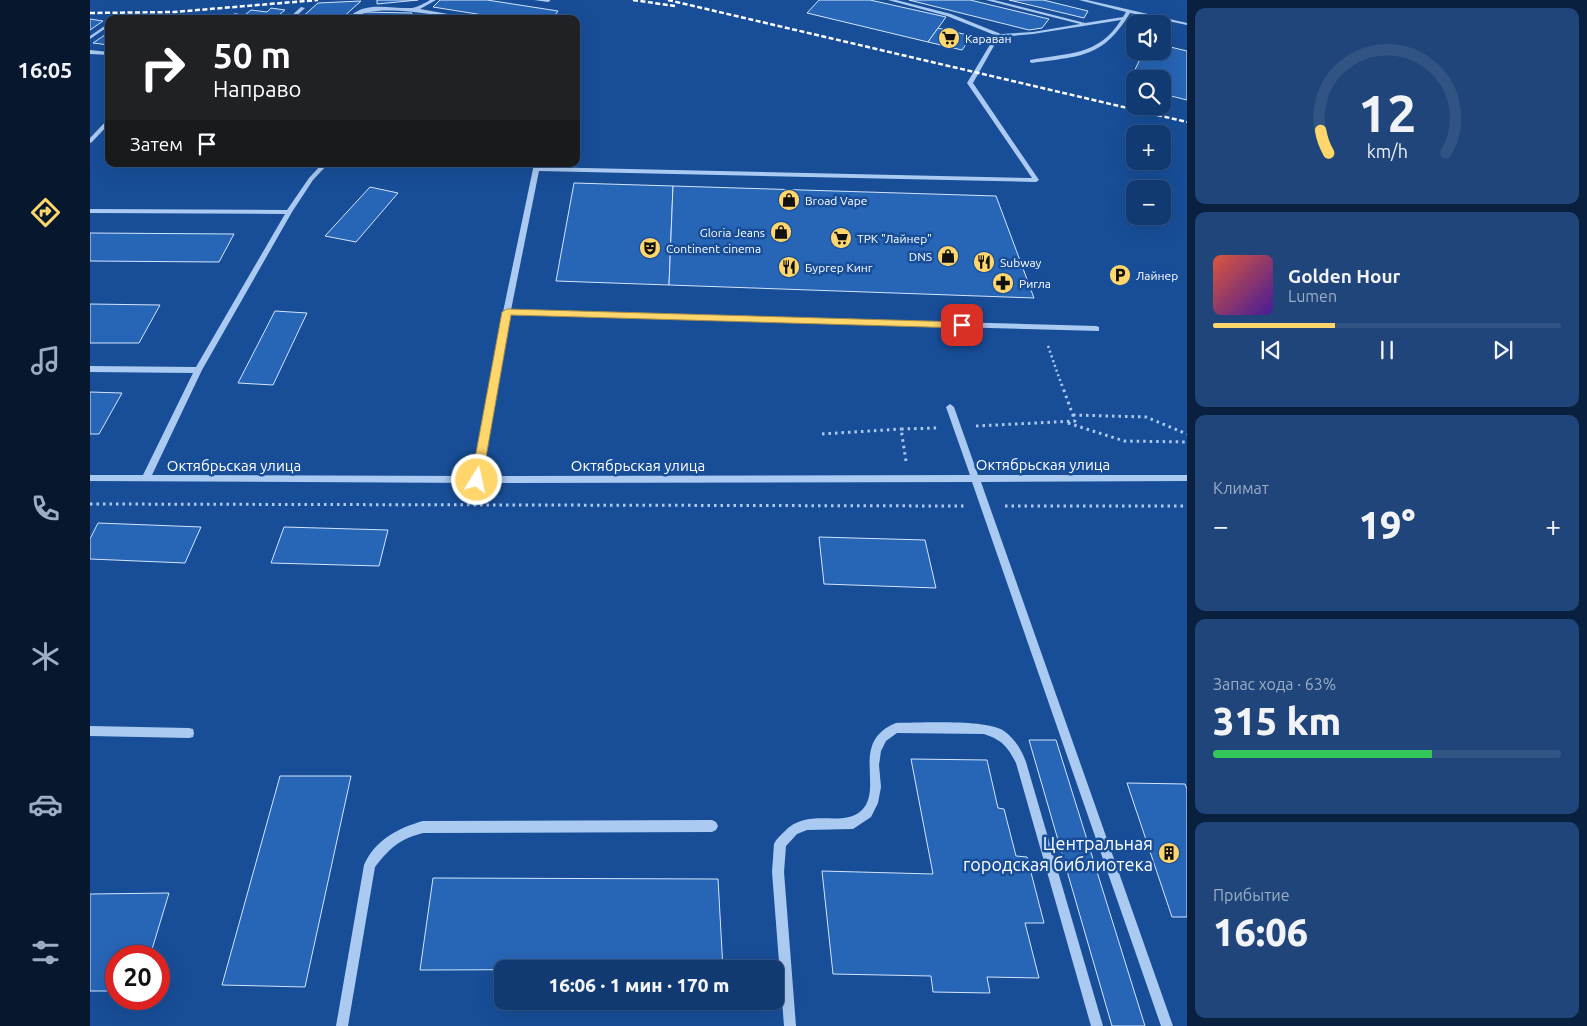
<!DOCTYPE html>
<html lang="ru">
<meta charset="utf-8">
<style>
body{margin:0;font-family:Ubuntu,sans-serif;background:#1f457a;color:#f1f3f6;height:100vh;display:flex;flex-direction:column;font-size:19px;white-space:nowrap}
*{box-sizing:border-box;margin:0}
p{font-size:16px;color:#9cadc4}
.icon{flex:none;width:28px;height:28px;fill:none;stroke:currentColor;stroke-width:2;stroke-linecap:round;stroke-linejoin:round}
.map{position:relative;flex:1;overflow:hidden}
.drawer{display:flex;flex-direction:column;gap:8px;padding:8px;background:#0a203f;width:400px}
.drawer>*{flex:none}
.top-card{position:absolute;left:15px;top:15px;width:475px;height:152px;border-radius:10px;box-shadow:0 5px 20px #0002,0 0 0 1px #315484;background:#202124;color:#fff;overflow:hidden}
.buttons{position:absolute;left:1036px;top:15px;display:grid;gap:10px}
.buttons a{display:grid;place-items:center;width:45px;height:45px;border-radius:10px;background:#123a72;box-shadow:0 5px 20px #0002,0 0 0 1px #315484;font-size:25px}
.speed{position:absolute;left:15px;top:945px;display:flex;gap:10px;font-size:25px;font-weight:700;text-align:center}
.speed>*{display:grid;place-content:center;width:65px;height:65px;border-radius:50%;background:#123a72;box-shadow:0 5px 20px #0002,0 0 0 1px #315484;line-height:1}
.speed .limit{border:8px solid #d22;background:#fff;color:#111}
.pin{position:absolute;display:grid;place-items:center;width:42px;height:42px;color:#fff;margin:-21px;border-radius:10px;box-shadow:0 2px 8px #0006}
.me{position:absolute;width:55px;margin:-28px;rotate:10deg;stroke-linejoin:round;filter:drop-shadow(0 0 4px #0008)}
.turn{display:flex;align-items:center;gap:18px;height:105px;padding:0 25px;font-size:22px}
.turn .icon{width:65px;height:65px;stroke-width:2.5}
.turn b{display:block;font-size:35px;line-height:42px}
.then{display:flex;align-items:center;height:48px;padding:0 25px;background:#0003;gap:10px;font-size:19px}
.big{font-size:38px;font-weight:800;line-height:1.1}
.drawer .widget{flex:1;display:flex;flex-direction:column;justify-content:center;gap:8px;min-width:0;padding:0 18px;border-radius:10px;background:#1f457a}
.drawer .dial{align-items:center;gap:0}
.dial svg{height:130px;overflow:visible;fill:none;stroke:#315484;stroke-width:7;stroke-linecap:round;text-anchor:middle}
.dial text{fill:#f1f3f6;stroke:none}
.song{display:flex;align-items:center;gap:15px}
.cover{width:60px;height:60px;border-radius:8px;background:linear-gradient(135deg,hsl(10 70% 55%),hsl(260 70% 35%))}
.played{height:5px;border-radius:2px;background:linear-gradient(90deg,#ffd66b 35%,#315484 35%)}
.keys{display:flex;justify-content:space-around;direction:ltr}
.heat{display:flex;justify-content:space-between;align-items:center;font-size:28px;direction:ltr}
.charge{height:8px;border-radius:4px;background:linear-gradient(90deg,#34c759 63%,#315484 0)}
.trip{position:absolute;left:404px;top:960px;width:290px;height:50px;border-radius:10px;background:#123a72;box-shadow:0 5px 20px #0002,0 0 0 1px #315484;font-weight:800;line-height:50px;text-align:center}
main{display:flex;flex:1;min-height:0}
.tabs{display:flex;flex-direction:column;width:90px;justify-content:space-around;align-items:center;background:#07172e;color:#9cadc4}
.tabs .icon{width:35px;height:35px}
.tabs .current{color:#ffd66b}
.tabs b{font-size:22px;color:#f1f3f6}
.map>svg:first-child{display:block}
.building{fill:#2765b6;stroke:#d3e5fc}
.lines{fill:none;stroke-linecap:round;stroke-linejoin:round}
.path-far1{stroke:#abcaf1;stroke-width:2.5;stroke-dasharray:2 3;stroke-linecap:butt}
.path{stroke:#abcaf1;stroke-width:3;stroke-dasharray:2.5 4;stroke-linecap:butt}
.minor{fill:#abcaf1;fill-rule:evenodd}
.rail{stroke:#fff;stroke-width:2.5;stroke-dasharray:5 2.5;stroke-linecap:butt}
.route{fill:#ffd66b;stroke:#a68b46}
.labels{text-anchor:middle;dominant-baseline:central;stroke-width:5;stroke-linejoin:round;paint-order:stroke}
.far-poi-label{font-size:12px;fill:#fff;stroke:#184e98;text-anchor:start}
.street-label{font-size:15px;fill:#fff;stroke:#184e98}
.near-poi-label{font-size:18px;fill:#fff;stroke:#184e98;text-anchor:end}
</style>
<main>
<nav class="tabs">
<b>16:05</b>
<svg class="icon current" aria-label="directions" viewBox="0 0 24 24"><path d="M12 3l9 9-9 9-9-9zM9 14v-3h6M13 9l2 2-2 2"/></svg>
<svg class="icon" aria-label="music" viewBox="0 0 24 24"><path d="M9 18V5l10-2v13"/><circle cx="6" cy="18" r="3"/><circle cx="16" cy="16" r="3"/></svg>
<svg class="icon" aria-label="phone" viewBox="0 0 24 24"><path d="M5 4h4l2 5-3 2q2 4 5 5l2-3 5 2v4C11 20 4 13 5 4z"/></svg>
<svg class="icon" aria-label="climate" viewBox="0 0 24 24"><path d="M12 3v18M4 7l16 10M4 17L20 7"/></svg>
<svg class="icon" aria-label="car" viewBox="0 0 24 24"><path d="M5 17H2v-5l4-1 3-4h7l3 4 3 1v5h-3M9 17h6M6 11h13"/><circle cx="7" cy="17" r="2"/><circle cx="17" cy="17" r="2"/></svg>
<svg class="icon" aria-label="filters" viewBox="0 0 24 24"><path d="M4 7h16M4 17h16"/><circle cx="9" cy="7" r="2"/><circle cx="15" cy="17" r="2"/></svg>
</nav>
<div class="map">
<svg width="1097" height="1026" viewBox="0 0 1097 1026">
<rect width="100%" height="100%" fill="#184e98"/>
<g class="building">
<path d="M287,0h41l-41,4z"/>
<path d="M350,0h47l71,11 -6,8h-44l-75,-12z"/>
<path d="M729,0h51l76,17 -18,25 -121,-29z"/>
<path d="M819,0h61l79,19 -7,9 -13,2z"/>
<path d="M919,0h34l45,11 -4,7z"/>
<path d="M271,1l-20,18h-41l18,-16z"/>
<path d="M181,8l14,2 -11,9h-34l11,-9 16,2z"/>
<path d="M272,12l50,1 -3,6h-50z"/>
<path d="M0,19l13,2 -13,9z"/>
<path d="M848,28l34,8 -10,14 -34,-8z"/>
<path d="M19,32v13l-16,-2z"/>
<path d="M1072,45l25,6v49l-16,-4 -1,4 -8,-2v-19h-27v12l-9,-3 18,-37h18z"/>
<path d="M484,183l99,3 -4,99 -113,-4z"/>
<path d="M583,186l323,10 38,102 -365,-13z"/>
<path d="M280,187l28,6 -42,49 -31,-6z"/>
<path d="M0,233l144,1 -15,28 -129,-1z"/>
<path d="M0,304l70,1 -21,38h-49z"/>
<path d="M185,311l32,2 -34,72 -35,-2z"/>
<path d="M0,392l32,1 -23,41h-9z"/>
<path d="M8,523l103,4 -16,36 -95,-4v-20z"/>
<path d="M194,527l104,3 -9,36 -108,-3z"/>
<path d="M729,537l106,3 11,48 -112,-4z"/>
<path d="M939,740h27l89,286h-33z"/>
<path d="M821,759l76,1 11,48 6,1 12,47 11,1 17,66h-19l14,55 -52,-1 3,16 -57,-1 -2,-16 -98,-2 -11,-103 111,3z"/>
<path d="M190,776h71l-46,211 -83,-2z"/>
<path d="M1037,783l58,1 2,5v128h-15z"/>
<path d="M343,878l285,1 5,90 -303,1z"/>
<path d="M79,893l-19,63h-34v35h-26v-97z"/>
</g>
<g class="lines">
<path class="path-far1" d="M958,346l14,40"/>
<g class="path">
<path d="M983,415l73,2 41,17"/>
<path d="M978,423l56,18 63,1"/>
<path d="M886,426l99,-5 -13,-36"/>
<path d="M732,434l79,-5"/>
<path d="M816,461l-5,-32 37,-1"/>
<path d="M0,504l874,2"/>
<path d="M915,506h182"/>
</g>
<g class="minor">
<path d="M340,0h6l-16,9 56,10c-29,0 -102,-19 -123,0h-5c15,-19 42,-10 64,-11 6,-1 13,-5 18,-8z"/>
<path d="M444,0h16v1l-2,1z"/>
<path d="M798,0h8l55,14 50,20 32,-2 47,-8 -94,-24h8l91,23 38,-6 3,-5 -47,-12h8l100,23v2l-57,-12c-27,45 -49,43 -98,50l-2,-1v-2c37,-7 69,-4 91,-40l-88,14 -32,3 -6,7 -22,39 66,97 -3,2 -497,-11 -28,139 585,16 3,1v4l-589,-16 -28,161 488,-1 -24,-68 4,-3 4,3 24,68h209v6l-206,1 192,544h-12l-189,-544 -495,1 -387,-2v-6h53l50,-102 -103,-1v-6l106,1 89,-153 -195,-1v-4l197,1 22,-32 13,-14h6l-15,16 -21,32 -90,158 -50,105 321,1 30,-164 31,-148h6l-1,3 493,11 -65,-95 24,-40 6,-7 -50,-20z"/>
<path d="M211,7l4,1 -12,11h-5z"/>
<path d="M145,13l4,1 -6,5h-5z"/>
<path d="M26,17h2l2,1 -5,1z"/>
<path d="M19,23v3l-19,13v-3z"/>
<path d="M0,50l19,2v3l-19,-1z"/>
<path d="M19,118v6l-17,18 -2,1v-5z"/>
<path d="M806,723c24,0 90,-4 108,8 11,8 17,18 22,31l77,264h-12l-75,-263c-8,-16 -14,-23 -32,-29l-87,-1 -11,8 -5,10 -2,14 2,22 -3,16 -7,14 -18,12 -46,1 -10,4 -11,12 -2,26 12,154h-12l-12,-154 2,-28c2,-5 6,-8 10,-12 24,-26 59,-3 78,-22 22,-23 -13,-68 34,-87z"/>
<path d="M0,726l99,2 4,1 1,4 -1,4 -4,1 -99,-2z"/>
<path d="M622,820l4,2 2,4 -2,4 -4,2 -289,1c-24,6 -33,15 -48,34l-27,159h-12l28,-161c11,-25 34,-37 59,-44z"/>
</g>
<g class="rail">
<path d="M543,0l42,6"/>
<path d="M578,0l519,122"/>
<path d="M0,13l84,-1 144,-12"/>
</g>
</g>
<path class="route" d="M417,309l455,13 4,3 -4,3 -451,-13 -29,165 -5,4 -6,-4 31,-168z"/>
<defs>
<g id="supermarket-disc" transform="scale(1.125)"><circle r="9.5" fill="#ffd66b" stroke="#184e98"/><path d="M-6-5.5h2.5l.6 2H6L4.5 2H-2.5L-4.4-4H-6ZM-1.5 3.2a1.3 1.3 0 1 0 .1 0ZM3 3.2a1.3 1.3 0 1 0 .1 0Z" fill="#111"/></g>
<g id="shop-disc" transform="scale(1.125)"><circle r="9.5" fill="#ffd66b" stroke="#184e98"/><path d="M-5-2.5h2.3a2.7 3.5 0 0 1 5.4 0H5L5.5 6h-11ZM-1.5-2.5h3a1.5 2.3 0 0 0-3 0Z" fill="#111"/></g>
<g id="theatre-disc" transform="scale(1.125)"><circle r="9.5" fill="#ffd66b" stroke="#184e98"/><path d="M-5-5.5Q0-4 5-5.5V0Q5 5 0 6Q-5 5-5 0ZM-3.3-2.5H-1v1.5H-3.3ZM1-2.5H3.3v1.5H1ZM-2.8 1Q0 5.5 2.8 1Z" fill="#111"/></g>
<g id="restaurant-disc" transform="scale(1.125)"><circle r="9.5" fill="#ffd66b" stroke="#184e98"/><path d="M-5-6h1v4h1v-4h1v4h1v-4h1v5L-1.5 .5V6h-2V.5L-5-1ZM5-6V6H3V1.5H1.5Q1.5-4 5-6Z" fill="#111"/></g>
<g id="parking-disc" transform="scale(1.125)"><circle r="9.5" fill="#ffd66b" stroke="#184e98"/><path d="M-3.5-5.5H1a3.5 3.5 0 0 1 0 7H-1V5.5H-3.5ZM-1-3.4V-.6H.8a1.4 1.4 0 0 0 0-2.8Z" fill="#111"/></g>
<g id="pharmacy-disc" transform="scale(1.125)"><circle r="9.5" fill="#ffd66b" stroke="#184e98"/><path d="M-2-6h4v4h4v4h-4v4h-4v-4h-4v-4h4Z" fill="#111"/></g>
<g id="building-disc" transform="scale(1.125)"><circle r="9.5" fill="#ffd66b" stroke="#184e98"/><path d="M-4-6H4V6H1V3H-1V6H-4ZM-2.5-4.3h1.7v1.8h-1.7ZM.8-4.3h1.7v1.8H.8ZM-2.5-1h1.7V.8h-1.7ZM.8-1h1.7V.8H.8Z" fill="#111"/></g>
</defs>
<g fill-rule="evenodd">
<use href="#supermarket-disc" x="859" y="38"/>
<use href="#shop-disc" x="699" y="200"/>
<use href="#shop-disc" x="691" y="232"/>
<use href="#supermarket-disc" x="751" y="238"/>
<use href="#theatre-disc" x="560" y="248"/>
<use href="#shop-disc" x="858" y="256"/>
<use href="#restaurant-disc" x="894" y="262"/>
<use href="#restaurant-disc" x="699" y="267"/>
<use href="#parking-disc" x="1030" y="275"/>
<use href="#pharmacy-disc" x="913" y="283"/>
<use href="#building-disc" x="1079" y="853"/>
</g>
<g class="labels">
<g class="far-poi-label">
<text x="875" y="38">Караван</text>
<text x="715" y="200">Broad Vape</text>
<text x="675" y="232" text-anchor="end">Gloria Jeans</text>
<text x="767" y="238">ТРК "Лайнер"</text>
<text x="576" y="248">Continent cinema</text>
<text x="842" y="256" text-anchor="end">DNS</text>
<text x="910" y="262">Subway</text>
<text x="715" y="267">Бургер Кинг</text>
<text x="1046" y="275">Лайнер</text>
<text x="929" y="283">Ригла</text>
</g>
<g class="street-label">
<text x="953" y="464">Октябрьская улица</text>
<text x="144" y="465">Октябрьская улица</text>
<text x="548" y="465">Октябрьская улица</text>
</g>
<g class="near-poi-label">
<text x="1063" y="843">Центральная<tspan x="1063" dy="21">городская библиотека</tspan></text>
</g>
</g>
</svg>
<div class="buttons">
<a><svg class="icon" aria-label="sound" viewBox="0 0 24 24"><path d="M4 9h4l5-4v14l-5-4H4zM17 9q2 3 0 6"/></svg></a>
<a><svg class="icon" aria-label="search" viewBox="0 0 24 24"><circle cx="10" cy="10" r="6"/><path d="M15 15l6 6"/></svg></a>
<a>+</a>
<a>−</a>
</div>
<div class="speed"><div class="limit">20</div></div>
<div class="pin" style="left:872px;top:325px;background:#d93025"><svg class="icon" aria-label="arrive" viewBox="0 0 24 24"><path d="M6 21V4h12l-3 4 3 4H6"/></svg></div>
<svg class="me" style="left:387px;top:480px" viewBox="-20 -20 40 40"><circle r="17" fill="#ffd66b" stroke="#fff" stroke-width="3"/><path d="M0-11L8 9 0 5-8 9z" fill="#fff"/></svg>
<div class="trip">16:06 · 1 мин · 170 m</div>
<div class="top-card">
<div class="turn"><svg class="icon" aria-label="right" viewBox="0 0 24 24"><path d="M7 20v-9h11M14 6l5 5-5 5"/></svg><div><b>50 m</b>Направо</div></div>
<div class="then">Затем<svg class="icon" aria-label="arrive" viewBox="0 0 24 24"><path d="M6 21V4h12l-3 4 3 4H6"/></svg></div>
</div>
</div>
<section class="drawer">
<div class="widget dial"><svg viewBox="0 0 100 80">
<path d="M14 69A42 42 0 1 1 86 69"/>
<path d="M14 69A42 42 0 0 1 9 55" stroke="#ffd66b"/>
<text x="50" y="56" font-size="32" font-weight="700">12</text>
<text x="50" y="72" font-size="11">km/h</text>
</svg></div>
<div class="widget">
<div class="song"><i class="cover"></i><div><b>Golden Hour</b><p>Lumen</p></div></div>
<div class="played"></div>
<div class="keys"><svg class="icon" aria-label="previous" viewBox="0 0 24 24"><path d="M18 5L8 12l10 7zM5 5v14"/></svg><svg class="icon" aria-label="pause" viewBox="0 0 24 24"><path d="M8 5v14M16 5v14"/></svg><svg class="icon" aria-label="next" viewBox="0 0 24 24"><path d="M6 5l10 7-10 7zM19 5v14"/></svg></div>
</div>
<div class="widget"><p>Климат</p>
<div class="heat"><a>−</a><b class="big">19°</b><a>+</a></div>
</div>
<div class="widget"><p>Запас хода · 63%</p><b class="big">315 km</b><div class="charge"></div></div>
<div class="widget"><p>Прибытие</p><b class="big">16:06</b></div>
</section>
</main>
